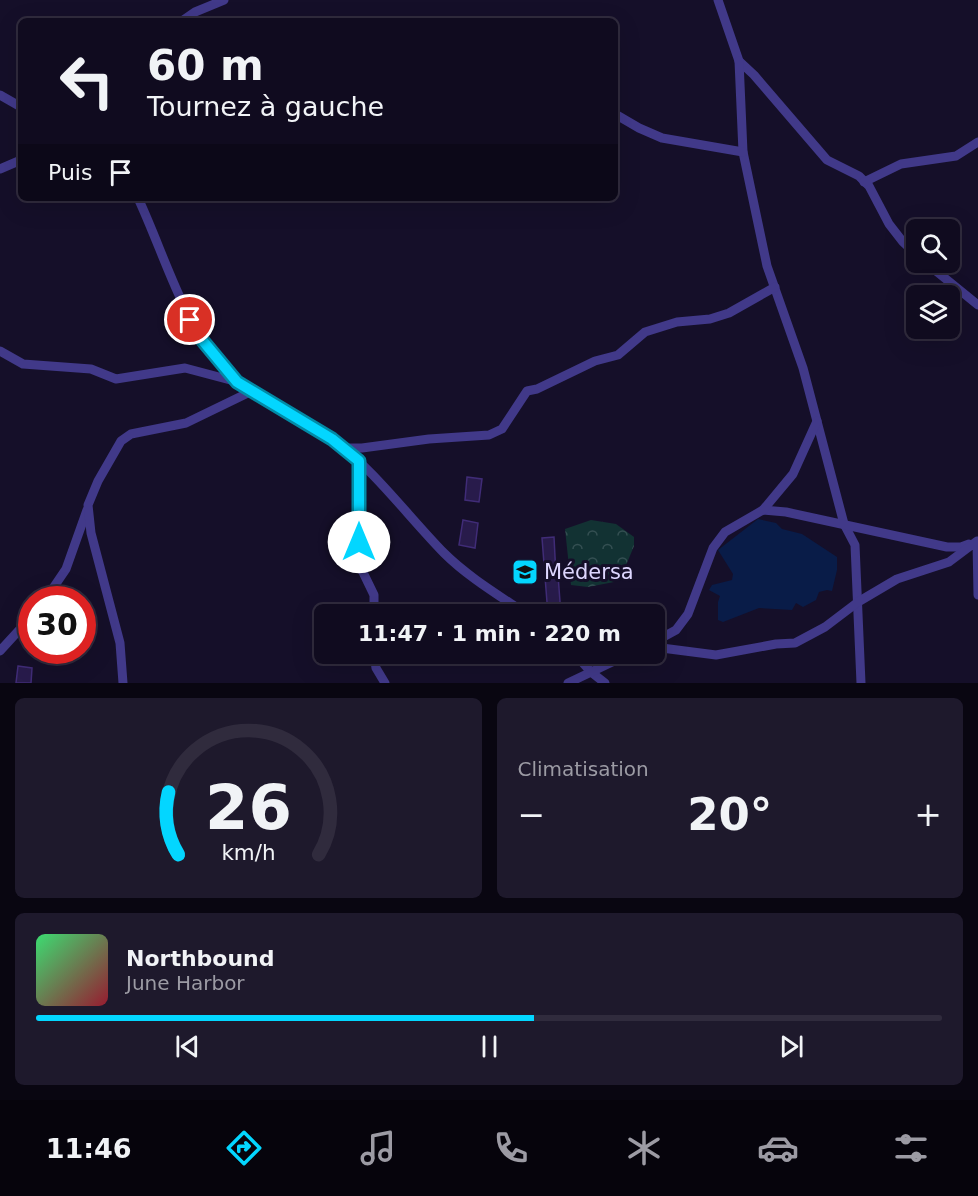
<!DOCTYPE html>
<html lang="fr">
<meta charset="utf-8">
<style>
body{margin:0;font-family:"DejaVu Sans",sans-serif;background:#1e192c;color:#f1f3f6;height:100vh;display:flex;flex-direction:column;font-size:22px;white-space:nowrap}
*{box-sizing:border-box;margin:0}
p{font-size:20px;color:#9c9ba4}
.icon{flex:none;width:33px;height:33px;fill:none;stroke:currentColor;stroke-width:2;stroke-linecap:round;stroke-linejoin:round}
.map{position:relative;height:683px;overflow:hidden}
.details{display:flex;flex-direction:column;gap:15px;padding:15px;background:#090611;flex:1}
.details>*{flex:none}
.top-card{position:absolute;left:18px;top:18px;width:600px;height:183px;border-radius:9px;box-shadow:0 6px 24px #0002,0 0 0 2px #302b3d;background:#100b1f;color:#f1f3f6;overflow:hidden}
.controls{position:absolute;left:906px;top:219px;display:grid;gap:12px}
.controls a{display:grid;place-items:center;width:54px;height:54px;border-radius:9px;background:#100b1f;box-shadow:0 6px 24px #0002,0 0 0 2px #302b3d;font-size:30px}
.speed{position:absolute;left:18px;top:586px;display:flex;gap:12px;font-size:30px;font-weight:700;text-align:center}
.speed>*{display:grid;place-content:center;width:78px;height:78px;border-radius:50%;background:#100b1f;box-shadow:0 6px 24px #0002,0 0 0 2px #302b3d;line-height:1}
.speed .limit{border:9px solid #d22;background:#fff;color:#111}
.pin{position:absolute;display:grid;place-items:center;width:51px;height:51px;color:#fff;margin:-26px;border:3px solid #fff;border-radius:50%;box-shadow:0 2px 6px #0007}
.me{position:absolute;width:66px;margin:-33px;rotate:0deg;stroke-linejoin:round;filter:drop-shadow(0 0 4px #0008)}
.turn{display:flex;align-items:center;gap:21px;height:126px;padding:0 30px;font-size:27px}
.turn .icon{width:78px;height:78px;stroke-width:2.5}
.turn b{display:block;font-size:42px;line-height:51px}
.then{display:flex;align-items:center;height:57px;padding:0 30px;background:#0003;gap:12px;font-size:22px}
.big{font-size:45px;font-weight:800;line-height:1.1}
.details .tile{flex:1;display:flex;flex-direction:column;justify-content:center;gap:9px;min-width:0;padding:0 21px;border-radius:9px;background:#1e192c}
.details .dial{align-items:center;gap:0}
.dial svg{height:156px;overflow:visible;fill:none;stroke:#302b3d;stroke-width:7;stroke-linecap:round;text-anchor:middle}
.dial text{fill:#f1f3f6;stroke:none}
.song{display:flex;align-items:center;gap:18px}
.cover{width:72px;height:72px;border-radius:9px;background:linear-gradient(135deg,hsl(140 70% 55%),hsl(350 70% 35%))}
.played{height:6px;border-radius:3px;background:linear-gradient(90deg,#03d6ff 55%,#302b3d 55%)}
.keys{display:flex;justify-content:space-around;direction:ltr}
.heat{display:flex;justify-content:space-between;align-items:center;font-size:33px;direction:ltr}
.details .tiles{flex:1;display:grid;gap:15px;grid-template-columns:1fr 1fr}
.tile:last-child{grid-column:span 2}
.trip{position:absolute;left:314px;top:604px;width:351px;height:60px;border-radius:9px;background:#100b1f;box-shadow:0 6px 24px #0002,0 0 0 2px #302b3d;font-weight:800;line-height:60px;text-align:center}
.menu{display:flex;height:96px;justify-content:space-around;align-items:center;background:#06040c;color:#9c9ba4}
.menu .icon{width:42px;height:42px}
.menu .selected{color:#03d6ff}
.menu b{font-size:27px;color:#f1f3f6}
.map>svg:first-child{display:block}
.forest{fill:url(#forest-crowns)}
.water{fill:#091c48}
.building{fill:#281b4b;stroke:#402c77;stroke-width:1.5}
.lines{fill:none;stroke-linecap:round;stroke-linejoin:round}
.street{stroke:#413989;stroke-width:9}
.route-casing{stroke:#028ba6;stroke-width:15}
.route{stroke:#03d6ff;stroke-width:10}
.labels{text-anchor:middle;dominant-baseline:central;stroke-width:6;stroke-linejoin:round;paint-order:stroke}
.poi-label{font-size:21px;fill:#ded7ff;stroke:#150f29;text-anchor:start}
</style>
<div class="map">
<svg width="978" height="683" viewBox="0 0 978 683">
<defs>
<pattern id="forest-crowns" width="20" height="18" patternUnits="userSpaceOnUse" patternTransform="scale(1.5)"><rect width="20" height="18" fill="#123233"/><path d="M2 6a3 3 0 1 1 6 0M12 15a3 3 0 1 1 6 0" fill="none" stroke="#344f52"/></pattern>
</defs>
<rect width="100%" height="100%" fill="#150f29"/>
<path class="forest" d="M591,520l25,4 18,13v9l-12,29 -8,7 -26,5 -17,-2 -6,-56z"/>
<path class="water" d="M758,519l18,4 6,6 20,5 35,23v13l-5,21 -5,-1 -8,2 -3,8 -13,7 -7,-4 -4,7 -33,-2 -36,14 -5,-2v-18l2,-6 -11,-6 3,-5 20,-5 1,-6 -15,-24z"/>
<g class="building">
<path d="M467,477l15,2 -3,23 -14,-2z"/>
<path d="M463,520l15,3 -3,25 -16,-3z"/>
<path d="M554,537l2,39 2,-1 3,40h-13l-6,-77z"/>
<path d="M18,666l14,2 -1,15h-15z"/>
</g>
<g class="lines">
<g class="street">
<path d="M718,0l21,61 15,14 73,85 32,16 10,10 20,38 14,18 13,12"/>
<path d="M182,21l13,-9 29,-12"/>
<path d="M739,61l4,91 24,114 36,102 41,156 11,21 6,138"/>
<path d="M0,95l21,12"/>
<path d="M615,114l24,14 23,10 81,14"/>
<path d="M0,169l21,-9"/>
<path d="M864,182l37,-18 55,-8 22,-14"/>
<path d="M138,198c27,58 43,120 85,170 26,31 77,47 110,71 42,32 74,76 111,114 24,24 56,43 84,62"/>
<path d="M925,262l53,43"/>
<path d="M0,351l23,13 68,5 25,10 69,-11 49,13"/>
<path d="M343,448h19l67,-9 60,-4 13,-6 25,-38 10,-2 58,-28 23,-6 27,-23 32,-10 33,-3 19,-6 46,-26"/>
<path d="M359,461v103l15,31v20"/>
<path d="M763,510l23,2 161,35h14l8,-3"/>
<path d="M45,600l21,-31 21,-59"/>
<path d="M654,642l22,-12 12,-16 25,-66 12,-16 38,-22 30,-36 24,-53"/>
<path d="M654,647l62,8 60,-11 19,-1 30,-16 33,-25 39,-23 52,-17 28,-21 1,54"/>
<path d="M0,651l32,-35"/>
<path d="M374,654l2,14 9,15"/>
<path d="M575,654l16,18 14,11"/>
<path d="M123,683l-3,-40 -29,-110 -3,-28 10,-24 23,-40 10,-7 55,-11 66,-32"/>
<path d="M568,683l61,-29"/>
</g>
</g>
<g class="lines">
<g class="route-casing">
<path id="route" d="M190,320l8,15 39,47 95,57 27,22v81"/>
</g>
<use href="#route" class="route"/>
</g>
<defs>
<g id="school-square" transform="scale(1.35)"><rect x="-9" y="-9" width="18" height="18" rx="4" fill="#03d6ff" stroke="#150f29"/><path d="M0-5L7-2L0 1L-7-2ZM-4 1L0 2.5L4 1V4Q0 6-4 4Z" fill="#111"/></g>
</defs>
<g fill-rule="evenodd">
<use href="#school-square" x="525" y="572"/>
</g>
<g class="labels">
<g class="poi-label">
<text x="544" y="572">Médersa</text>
</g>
</g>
</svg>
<div class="controls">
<a><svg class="icon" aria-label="search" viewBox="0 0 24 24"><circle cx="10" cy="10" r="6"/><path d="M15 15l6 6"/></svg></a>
<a><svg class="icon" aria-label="layers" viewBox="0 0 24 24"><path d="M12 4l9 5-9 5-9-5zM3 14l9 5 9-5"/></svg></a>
</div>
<div class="speed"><div class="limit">30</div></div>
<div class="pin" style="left:190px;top:320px;background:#d93025"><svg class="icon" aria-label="arrive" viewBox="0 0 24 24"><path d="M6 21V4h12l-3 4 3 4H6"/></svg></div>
<svg class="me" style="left:359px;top:542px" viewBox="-20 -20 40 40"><circle r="19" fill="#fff"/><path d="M0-13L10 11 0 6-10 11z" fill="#03d6ff"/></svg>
<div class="trip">11:47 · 1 min · 220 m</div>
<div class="top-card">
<div class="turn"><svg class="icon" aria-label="left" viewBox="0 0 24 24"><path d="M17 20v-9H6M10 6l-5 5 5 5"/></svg><div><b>60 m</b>Tournez à gauche</div></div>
<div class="then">Puis<svg class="icon" aria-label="arrive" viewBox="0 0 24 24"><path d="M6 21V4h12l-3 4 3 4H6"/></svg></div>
</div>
</div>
<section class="details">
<div class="tiles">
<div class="tile dial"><svg viewBox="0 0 100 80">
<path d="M14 69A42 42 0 1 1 86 69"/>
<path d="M14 69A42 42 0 0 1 9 37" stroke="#03d6ff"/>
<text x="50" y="56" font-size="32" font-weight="700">26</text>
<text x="50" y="72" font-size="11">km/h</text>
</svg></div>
<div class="tile"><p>Climatisation</p>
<div class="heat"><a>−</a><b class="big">20°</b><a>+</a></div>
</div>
<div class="tile">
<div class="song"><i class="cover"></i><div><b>Northbound</b><p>June Harbor</p></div></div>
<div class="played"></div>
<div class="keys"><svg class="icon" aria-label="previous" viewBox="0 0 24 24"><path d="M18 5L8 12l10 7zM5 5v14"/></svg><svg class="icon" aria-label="pause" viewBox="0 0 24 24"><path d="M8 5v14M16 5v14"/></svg><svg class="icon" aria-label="next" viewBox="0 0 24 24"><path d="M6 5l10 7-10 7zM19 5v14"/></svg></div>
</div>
</div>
</section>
<nav class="menu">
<b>11:46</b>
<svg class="icon selected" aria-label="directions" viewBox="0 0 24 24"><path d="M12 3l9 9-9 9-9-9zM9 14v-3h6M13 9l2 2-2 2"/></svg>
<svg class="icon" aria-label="music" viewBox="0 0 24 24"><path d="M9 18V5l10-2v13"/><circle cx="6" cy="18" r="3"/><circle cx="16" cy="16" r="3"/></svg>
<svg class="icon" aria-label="phone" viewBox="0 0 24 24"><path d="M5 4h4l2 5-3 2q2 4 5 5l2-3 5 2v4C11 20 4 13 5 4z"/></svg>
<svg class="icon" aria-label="climate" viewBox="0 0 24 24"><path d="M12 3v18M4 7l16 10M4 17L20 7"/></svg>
<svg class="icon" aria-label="car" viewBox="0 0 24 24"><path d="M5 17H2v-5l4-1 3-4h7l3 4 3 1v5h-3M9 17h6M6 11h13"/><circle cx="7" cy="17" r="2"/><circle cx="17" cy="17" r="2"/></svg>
<svg class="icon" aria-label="filters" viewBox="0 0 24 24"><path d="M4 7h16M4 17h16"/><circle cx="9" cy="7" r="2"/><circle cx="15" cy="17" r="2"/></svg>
</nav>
